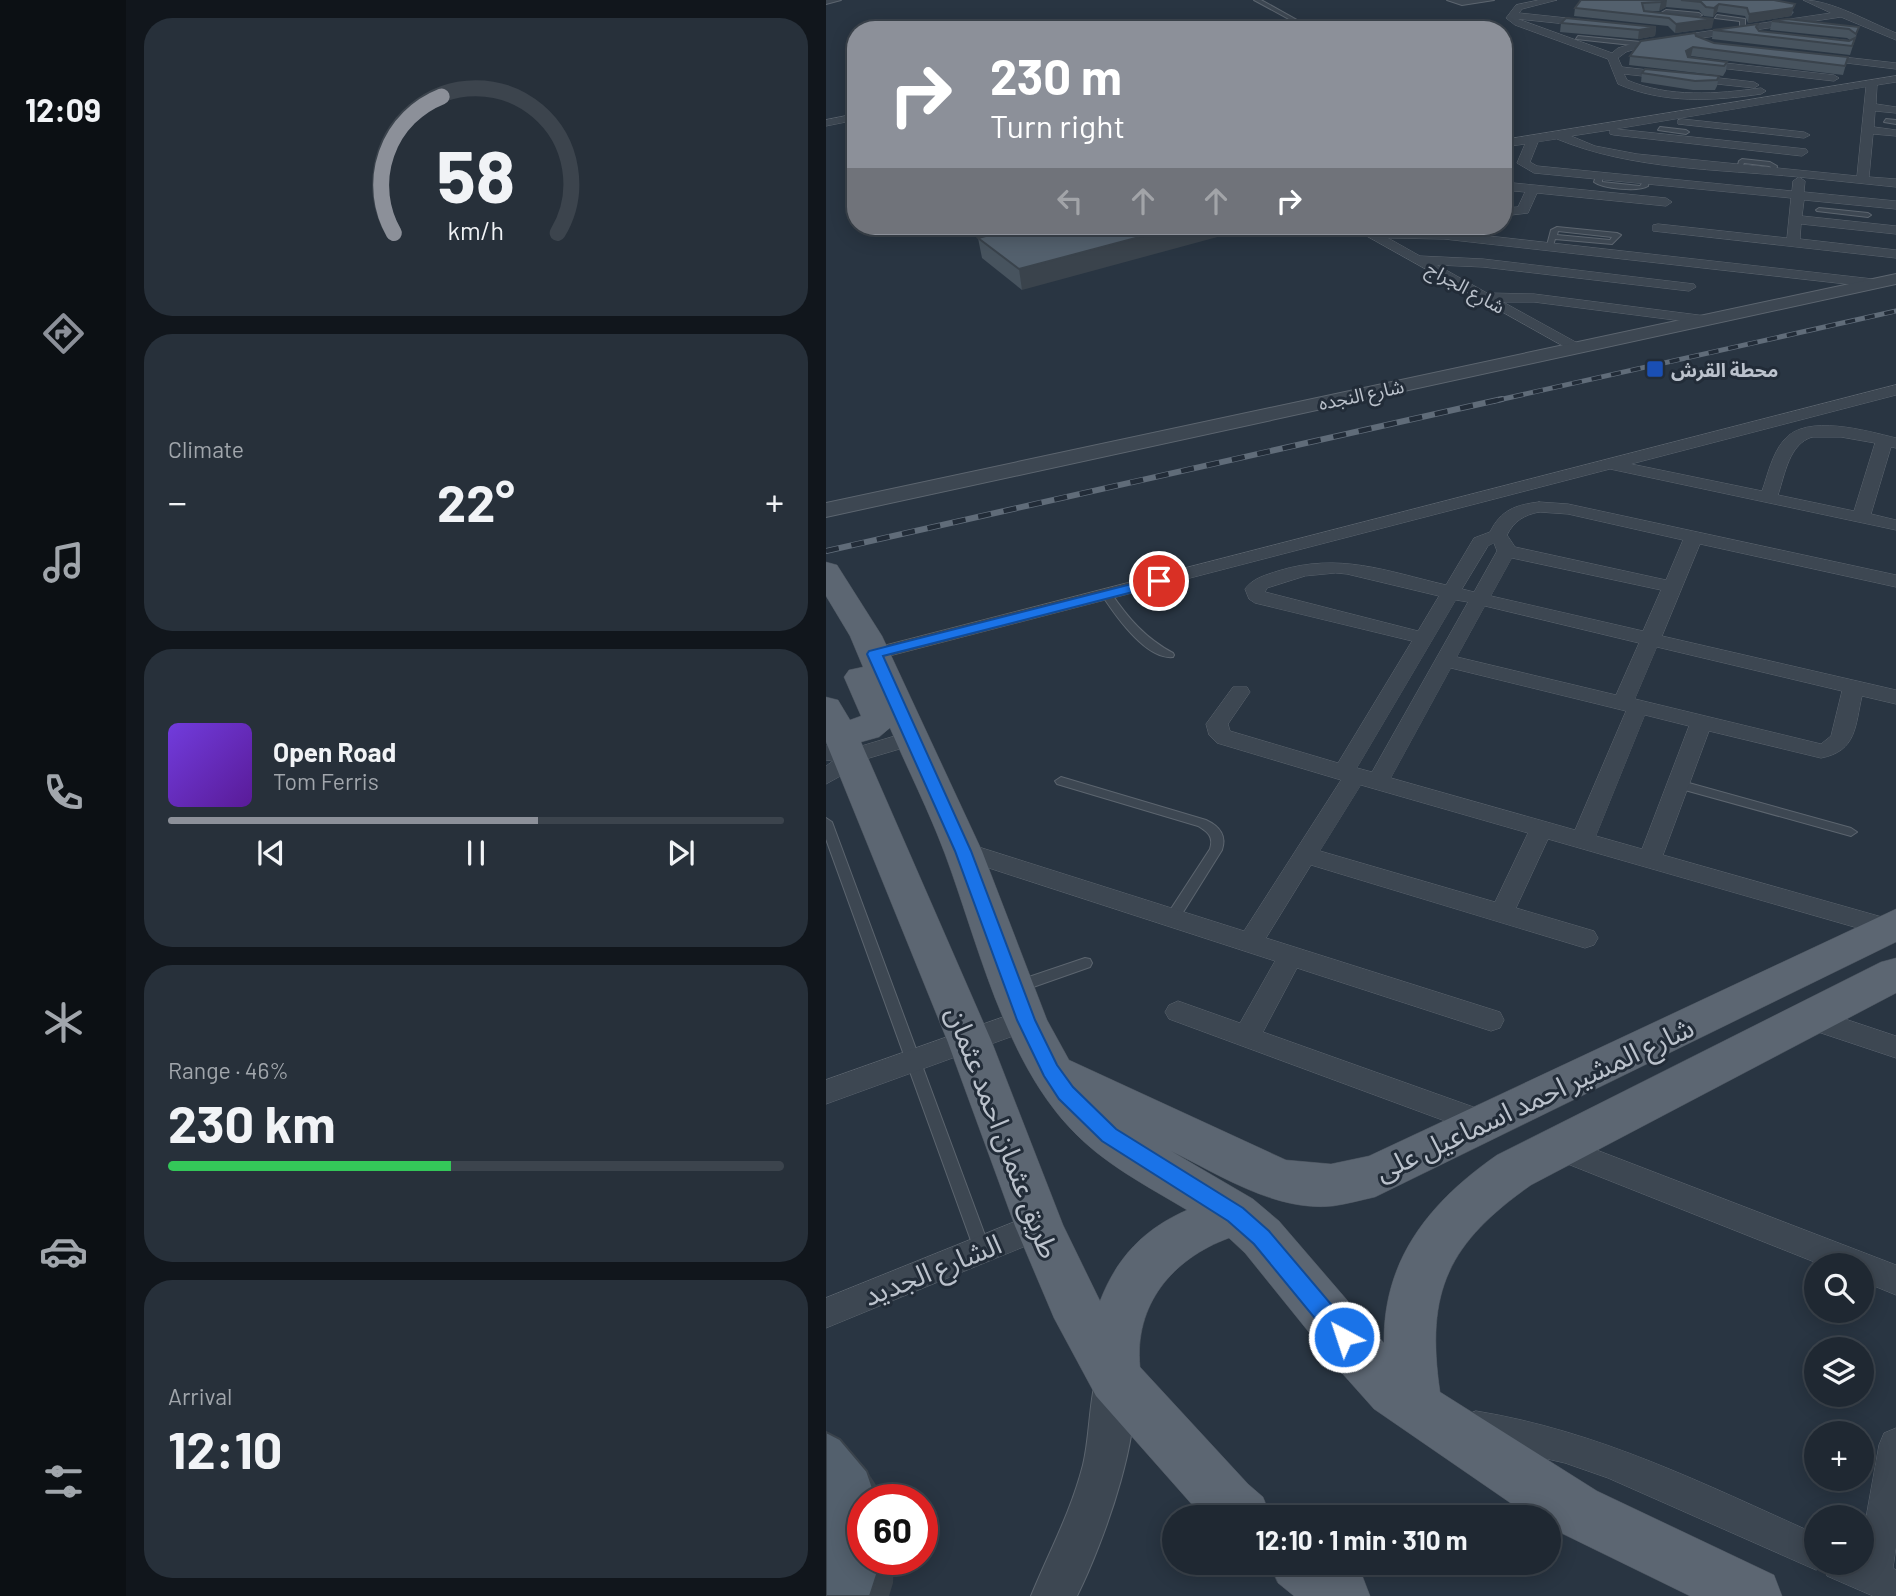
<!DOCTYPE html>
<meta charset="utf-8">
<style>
body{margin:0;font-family:Barlow,"Noto Sans Arabic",sans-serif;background:#27303a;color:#f1f3f6;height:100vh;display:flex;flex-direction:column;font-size:26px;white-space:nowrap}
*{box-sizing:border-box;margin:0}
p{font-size:23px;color:#a1a6ac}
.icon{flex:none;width:38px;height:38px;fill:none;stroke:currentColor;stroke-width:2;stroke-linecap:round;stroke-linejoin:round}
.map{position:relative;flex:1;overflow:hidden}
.panel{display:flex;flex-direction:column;gap:18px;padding:18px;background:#11161c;width:700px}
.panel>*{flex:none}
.guide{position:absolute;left:21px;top:21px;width:665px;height:214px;border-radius:28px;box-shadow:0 4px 18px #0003,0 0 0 2px #3c444d;background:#8c9099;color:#fff;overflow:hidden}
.tools{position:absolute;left:978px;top:1253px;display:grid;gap:14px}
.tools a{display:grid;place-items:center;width:70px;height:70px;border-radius:50%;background:#1f2832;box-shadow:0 4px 18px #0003,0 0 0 2px #3c444d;font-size:35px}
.speed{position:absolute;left:21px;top:1484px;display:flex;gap:14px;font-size:35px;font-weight:700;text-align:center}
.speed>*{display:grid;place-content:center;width:91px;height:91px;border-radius:50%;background:#1f2832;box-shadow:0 4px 18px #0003,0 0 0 2px #3c444d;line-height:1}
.speed .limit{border:10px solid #d22;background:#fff;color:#111}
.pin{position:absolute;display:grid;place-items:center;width:60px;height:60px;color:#fff;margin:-30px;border:4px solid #fff;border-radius:50%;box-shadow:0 2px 7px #0007}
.me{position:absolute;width:77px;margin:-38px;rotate:320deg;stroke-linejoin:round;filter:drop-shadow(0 0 5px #0008)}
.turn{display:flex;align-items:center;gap:24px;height:147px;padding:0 28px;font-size:32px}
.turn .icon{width:91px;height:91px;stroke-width:2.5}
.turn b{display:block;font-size:49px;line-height:60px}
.lanes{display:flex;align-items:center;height:66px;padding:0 28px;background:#0003;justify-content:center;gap:35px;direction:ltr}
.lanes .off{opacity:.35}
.big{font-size:52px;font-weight:700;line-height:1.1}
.panel .tile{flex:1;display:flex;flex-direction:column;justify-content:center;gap:10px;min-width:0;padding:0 24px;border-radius:28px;background:#27303a}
.panel .dial{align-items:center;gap:0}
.dial svg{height:182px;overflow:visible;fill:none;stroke:#3c444d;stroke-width:7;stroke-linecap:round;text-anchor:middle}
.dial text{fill:#f1f3f6;stroke:none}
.song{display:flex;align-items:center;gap:21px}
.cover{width:84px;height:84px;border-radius:10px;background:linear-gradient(135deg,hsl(260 70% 55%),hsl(270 70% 35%))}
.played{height:7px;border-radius:4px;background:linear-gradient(90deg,#8c9099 60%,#3c444d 60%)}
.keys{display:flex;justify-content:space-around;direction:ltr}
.heat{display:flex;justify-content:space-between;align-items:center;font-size:38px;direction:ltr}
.charge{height:10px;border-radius:5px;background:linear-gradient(90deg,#34c759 46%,#3c444d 0)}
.trip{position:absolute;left:336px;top:1505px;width:399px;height:70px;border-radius:35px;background:#1f2832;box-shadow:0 4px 18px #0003,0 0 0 2px #3c444d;font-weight:700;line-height:70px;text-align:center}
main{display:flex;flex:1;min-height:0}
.tabs{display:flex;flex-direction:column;width:126px;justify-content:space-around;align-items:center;background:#0c1014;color:#a1a6ac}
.tabs .icon{width:49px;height:49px}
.tabs .on{color:#8c9099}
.tabs b{font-size:32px;color:#f1f3f6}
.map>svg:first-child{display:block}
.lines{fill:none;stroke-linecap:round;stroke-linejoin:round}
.service-casing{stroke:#5c656f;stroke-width:2}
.minor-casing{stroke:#5c656f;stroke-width:1}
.tertiary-casing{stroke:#5c656f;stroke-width:2}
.primary-casing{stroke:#47505b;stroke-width:1}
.service{fill:#3d4752;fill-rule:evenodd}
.minor{fill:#3d4752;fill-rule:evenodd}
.tertiary{fill:#3d4752;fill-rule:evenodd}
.primary{fill:#5c6672;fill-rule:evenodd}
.rail-far1-casing{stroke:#606c79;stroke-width:5}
.rail-casing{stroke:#606c79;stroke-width:6}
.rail-far1{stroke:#222c38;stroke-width:3.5;stroke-dasharray:10;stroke-linecap:butt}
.rail{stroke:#222c38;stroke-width:4.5;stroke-dasharray:13;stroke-linecap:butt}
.wall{fill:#47535e}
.shaded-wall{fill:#3a434c}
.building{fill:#53606d;stroke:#3a434c;stroke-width:2}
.route{fill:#1a73e8;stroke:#114b97;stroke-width:2}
.transit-dot{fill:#1a4fb4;stroke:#222c38;stroke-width:2.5}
.labels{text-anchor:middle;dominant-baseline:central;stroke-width:6;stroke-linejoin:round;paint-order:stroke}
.far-street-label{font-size:19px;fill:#bbc2cc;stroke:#222c38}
.far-poi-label{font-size:19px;font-weight:bold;fill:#bbc2cc;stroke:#222c38;text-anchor:start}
.near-street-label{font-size:28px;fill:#bbc2cc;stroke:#222c38}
</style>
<main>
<nav class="tabs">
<b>12:09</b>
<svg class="icon on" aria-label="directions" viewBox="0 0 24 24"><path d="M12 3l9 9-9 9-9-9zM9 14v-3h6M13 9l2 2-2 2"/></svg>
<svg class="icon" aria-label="music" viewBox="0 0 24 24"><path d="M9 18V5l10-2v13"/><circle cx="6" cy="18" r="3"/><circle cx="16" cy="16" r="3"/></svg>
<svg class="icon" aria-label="phone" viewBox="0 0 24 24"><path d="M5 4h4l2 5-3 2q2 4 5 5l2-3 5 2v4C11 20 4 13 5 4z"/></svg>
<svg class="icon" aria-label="climate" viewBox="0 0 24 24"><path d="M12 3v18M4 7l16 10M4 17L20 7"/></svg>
<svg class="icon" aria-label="car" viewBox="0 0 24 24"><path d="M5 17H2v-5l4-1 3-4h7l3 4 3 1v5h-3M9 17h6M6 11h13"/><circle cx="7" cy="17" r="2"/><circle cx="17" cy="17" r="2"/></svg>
<svg class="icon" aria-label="filters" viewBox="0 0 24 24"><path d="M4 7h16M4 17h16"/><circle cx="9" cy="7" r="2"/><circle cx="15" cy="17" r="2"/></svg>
</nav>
<section class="panel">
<div class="tile dial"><svg viewBox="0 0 100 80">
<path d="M14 69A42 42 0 1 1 86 69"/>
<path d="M14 69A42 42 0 0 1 35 9" stroke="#8c9099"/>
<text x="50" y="56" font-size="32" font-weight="700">58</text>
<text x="50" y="72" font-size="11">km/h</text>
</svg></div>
<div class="tile"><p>Climate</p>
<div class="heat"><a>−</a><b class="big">22°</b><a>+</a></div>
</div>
<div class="tile">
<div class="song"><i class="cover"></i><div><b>Open Road</b><p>Tom Ferris</p></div></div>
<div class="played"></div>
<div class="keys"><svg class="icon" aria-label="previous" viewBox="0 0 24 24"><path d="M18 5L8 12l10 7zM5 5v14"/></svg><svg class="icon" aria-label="pause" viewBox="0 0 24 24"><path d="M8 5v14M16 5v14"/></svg><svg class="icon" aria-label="next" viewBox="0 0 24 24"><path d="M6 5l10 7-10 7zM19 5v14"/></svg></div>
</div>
<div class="tile"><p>Range · 46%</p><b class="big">230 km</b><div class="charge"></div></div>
<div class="tile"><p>Arrival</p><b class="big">12:10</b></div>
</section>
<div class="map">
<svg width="1070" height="1596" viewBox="0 0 1070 1596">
<rect width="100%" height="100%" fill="#293542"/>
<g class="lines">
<g class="service-casing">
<g id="service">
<path d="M428,0h7l54,30h-6z"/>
<path d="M621,0h47l-32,5z"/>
<path d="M840,10l33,3 3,2 -3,2 -32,-3 -8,4 -3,-2z"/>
<path d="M891,15l28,4v7l-5,1v-6l-25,-3z"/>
<path d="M752,36l63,6 3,2 -3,2 -65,-7z"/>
<path d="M1060,119l10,1v4l-12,-2z"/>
<path d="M834,127l26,3 3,2 -3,2 -28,-4z"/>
<path d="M916,159l28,3 7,4 -1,5 -5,1v-5l-2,-1 -25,-3 -3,6h-4l2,-8z"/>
<path d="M773,174l3,2v6l38,4 6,-8 3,2 -1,6c-9,6 -45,3 -54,-4l2,-6z"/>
<path d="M677,197l3,1v2l-3,1z"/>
<path d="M993,208l49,5 3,2 -3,2 -51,-6 -1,-1z"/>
<path d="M731,227l60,6 4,2 -9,9 -57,-5 -3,10h-6l5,-19zM732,231l54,6 -2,3 -53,-5z"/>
<path d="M281,592l4,1c17,25 34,45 62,60l1,2 -1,2c-27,3 -58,-42 -71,-62z"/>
<path d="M235,777l145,43c13,6 21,15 16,30l-45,72h-10l-2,-4 45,-69c4,-12 -2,-17 -12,-23l-141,-42 -2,-3z"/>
<path d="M852,780l173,48 6,4 -6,4 -177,-49 -2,-3 2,-3z"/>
<path d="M0,818l6,4 158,427 -2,5 -6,3 -6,-3 -2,-5 -148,-410z"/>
<path d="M259,958l5,1 2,4 -2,4 -74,26 -5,-2 -2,-4 2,-4z"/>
</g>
</g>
<g class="minor-casing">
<g id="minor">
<path d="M713,0h18l-35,9 -3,4 76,8 5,3 -5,3 -77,-8 94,34 6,-5 23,-7 190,-28 -28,-13c28,0 66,22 93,33v7l-55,-23 -199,30 -16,5 -8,6 4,9 132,15 5,3 -5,3 -130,-14 3,6c42,18 90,14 134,8l5,3 -5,3c-47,7 -98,10 -143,-10l-10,-25 -93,-34 -9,-7 10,-13z"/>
<path d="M991,54l79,9v6l-83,-10v-4z"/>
<path d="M871,60l137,15 5,3 -5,3 -141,-16 -1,-2z"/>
<path d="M1070,76v6l-19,3 -1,19 20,3v6l-21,-2 -1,16 22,3v6l-23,-2 -4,43 27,2v8l-97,-10 6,4 -1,11 92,9v8l-92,-9 -2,16 94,10v8l-95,-10 -1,15 96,11v8l-243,-27v-6l5,-1 129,14 4,-40 -257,-25 -17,-10 8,-19 -22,3v-7zM1040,87l-9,89 -220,-22 -42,-8 -24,-10 39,-6v4l4,1 188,21 6,-4 -2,-3 -190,-20zM731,139c75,31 161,30 242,38l-6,4 -1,10 -255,-25 -7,-4 8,-20z"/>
<path d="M30,114v6l-30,6v-6z"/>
<path d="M856,119l122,13 6,3 -6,3 -126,-14v-4z"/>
<path d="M677,182l163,16 6,4 -6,4 -129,-13 -9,20 -25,3v-8l15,-1 7,-15 -22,-2z"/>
<path d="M523,226h16l8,4 71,1 429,48 7,4 -7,4 -429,-48 -56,-1 32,18 63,3 211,25 2,3 -7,4 -206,-24 -46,-2 50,28 47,1 172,22 7,4 -7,4 -172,-22h-31l78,43 3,3 -8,5z"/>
<path d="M1070,385v10l-265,69 131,27c6,-17 10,-37 22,-51 22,-27 83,-9 112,-2v10l-5,-1 -20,67 25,6v10l-286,-61 -736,191 -7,-2 -3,-4 3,-4zM986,437h29l34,6 -21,68 -76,-16c7,-21 11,-51 34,-58z"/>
<path d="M713,502l29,2 328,71v12l-196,-43 -38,92 234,54v14l-34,-8c-7,30 -5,55 -41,62l-112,-27 -46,124 233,66v14l-7,2 -341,-98 -32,69 78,23 4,7 -4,7 -9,3 -274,-83 -45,73 234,74 4,8 -4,8 -9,3 -194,-63 -34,64 230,82 4,9 -4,9 -10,3 -314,-116 -4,-7 4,-7 9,-4 62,22 35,-62 -320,-104 -4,-6 4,-6 8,-3 281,89 97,-151 -124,-37 -8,-8 -3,-11 27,-37h14l3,5 -22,32 2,7 108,32 74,-122 -157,-38 -6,-4 -4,-10c8,-11 21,-14 33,-18 61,-19 108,0 168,14l28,-47 16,-6c11,-22 25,-27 49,-30zM713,512l29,2 115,26 -17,40 -151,-33 -8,-12c7,-14 17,-20 32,-23zM668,543l3,8 -23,41 -12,-3 26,-43zM686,558l149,32 -18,41 -152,-35zM510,573l11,1 92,22 -21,35 -153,-39 2,-4 38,-12zM630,600l12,2 -96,170 -15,-4zM659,606l154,37 -23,52 -159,-38zM831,647l185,44 -11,45 -10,8 -186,-45zM625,668l175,43 -51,119 -184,-52zM819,715l44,11 -47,123 -46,-13zM535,785l167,48 -33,69 -175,-51z"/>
<path d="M86,731l8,2 3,5 -3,5 -61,18 -6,8 -27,15v-18l7,-5 -7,-1v-14l25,3z"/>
<path d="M983,1007l87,29v22l-96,-32 -4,-8 4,-8z"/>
<path d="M200,1009l9,3 4,8 -4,8 -209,76v-24z"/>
<path d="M734,1136l336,129v30l-34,-14v-16h-40l-272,-108 -4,-9 4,-9z"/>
<path d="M213,1212l11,4 4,10 -4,10 -224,92v-30z"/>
<path d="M650,1411c123,20 228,73 340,123v29h46v-23l17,-95 5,-12 12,-5v119l-3,21 3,2v26h-23l-46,-20 -3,-9 -8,3 -208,-92 -43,-15 -101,-23 -5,-12 5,-12z"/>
</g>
</g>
<g class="tertiary-casing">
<g id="tertiary">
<path d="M0,0h15l-15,4z"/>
<path d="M1070,274v10l-1070,233v-14z"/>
<path d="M289,1358l14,6c22,53 -27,182 -52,232h-46c18,-44 40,-84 52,-131 8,-33 5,-70 18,-101z"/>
</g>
</g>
<g class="primary-casing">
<g id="primary">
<path d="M0,562l11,3 45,71 100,215 65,169 22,40 217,100 45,4 38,-8 527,-247v33l-521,255c-14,3 -28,7 -42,9 -57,6 -113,-31 -162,-55l82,48 26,22 105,122c-1,-85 47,-142 113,-188l384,-193 15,-4v35l-365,192c-82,58 -106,105 -91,207l157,99 177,84 8,21h-92l-133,-65 -8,-5v-9h-14l-23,-13 -138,-95 -33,-37 -96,-119 -16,-15c-57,21 -95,67 -89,129l108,117 15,13 8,20h-68l-107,-121 -42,-78 -39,-92 -68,-186 -121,-298v-45l12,3 12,20 11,-4 -17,-39 5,-7 14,-3 -13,-31 -24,-40zM64,728c18,42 39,83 55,126 33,89 59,204 125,274 32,35 77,58 117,82 -43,19 -70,47 -87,91l-37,-76 -72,-185 -130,-298 18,-5z"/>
<path d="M443,1563h76l17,12 8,21h-76l-16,-13z"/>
</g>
</g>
<use href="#service" class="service"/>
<use href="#minor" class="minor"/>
<use href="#tertiary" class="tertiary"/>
<use href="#primary" class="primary"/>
<g class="rail-far1-casing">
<path id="rail-far1" d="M668,401l402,-90"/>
</g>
<g class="rail-casing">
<path id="rail" d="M0,551l676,-152"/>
</g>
<use href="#rail-far1" class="rail-far1"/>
<use href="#rail" class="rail"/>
</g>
<g class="wall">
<path d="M755,0h193l20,12 -3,4 -43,7 -3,-7 -28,-4 -4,5 -9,-1 -5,-6 -33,-3 -7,4h-12l65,17 -37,5 -7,-7 -94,-10 1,-8z"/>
<path d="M946,21l87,6 -9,28 -138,-16 1,-9 45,-6 -1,4 2,3 91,9 -3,-2 -77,-8z"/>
<path d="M735,23l95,4 -1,9 -17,3 -78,-7z"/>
<path d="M870,36l18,7 134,14 -5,18 -152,-19 -2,2 38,4 -1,9 -3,5 -94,-11 1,-9z"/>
<path d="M816,73l77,3 -2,10 -2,4h-22l-52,-8z"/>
<path d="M199,226l-3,64 -40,-32 -4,-20z"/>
</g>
<g class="shaded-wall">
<path d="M839,0h2l-1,7 -7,4 2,-9z"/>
<path d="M893,4l-2,8 -4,5 1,-9z"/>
<path d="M969,4l-4,12 -43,7 1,-9z"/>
<path d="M888,19l-2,9 -37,5 1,-9z"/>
<path d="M830,27l-1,9 -17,3 1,-9z"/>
<path d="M867,47l-2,9 -7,4 2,-9z"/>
<path d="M355,226h77l-236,64 -3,-21z"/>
<path d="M41,1471l13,20 3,9h-6z"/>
<path d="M54,1559h14l-1,24 -4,13h-19z"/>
</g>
<g class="building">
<path d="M755,0h84l-4,2 -19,1 2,8 70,8 -38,5 -7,-6 -94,-10z"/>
<path d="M855,0h93l21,4 -2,4 -44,6 -2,-6 -28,-4 -5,4 -8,-1 -5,-5z"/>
<path d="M740,18l90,9 -17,3 -78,-7z"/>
<path d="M961,19l72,8 -3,7 -7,-5 -77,-8z"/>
<path d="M932,24l-2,3 3,4 90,10 6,-3 -3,8 -139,-16z"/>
<path d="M869,33l1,3 18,7 134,14 -3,9 -152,-19 -7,4 2,6 39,5 -3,4 -94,-10 11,-15z"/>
<path d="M819,69l74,7 -2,4 -22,1 -53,-8z"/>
<path d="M199,226h156l-162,43 -41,-31z"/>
<path d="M0,1432l14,7 27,32 10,29h-14v59h17v6l-10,31h-44z"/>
</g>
<path class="route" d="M333,577l5,1v6l-281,72 88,195 64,169 22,45 16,22 43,42 127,79 26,23 83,98 3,8 -3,7 -8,3 -8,-3 -82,-100 -26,-23 -126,-80 -43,-42 -15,-23 -27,-56 -62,-169 -88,-197 2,-3z"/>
<rect class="transit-dot" x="820" y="360" width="18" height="18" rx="3.5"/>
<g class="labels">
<g class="far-street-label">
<text transform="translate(640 287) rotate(29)">شارع الجراج</text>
<text transform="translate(535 394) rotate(-12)">شارع النجده</text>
</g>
<g class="far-poi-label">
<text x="845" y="369">محطة القرش</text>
</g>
<g class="near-street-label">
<text transform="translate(708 1098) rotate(-25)">شارع المشير احمد اسماعيل على</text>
<text transform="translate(178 1132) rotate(69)">طريق عثمان احمد عثمان</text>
<text transform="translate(106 1269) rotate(-22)">الشارع الجديد</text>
</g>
</g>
</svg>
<div class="tools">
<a><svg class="icon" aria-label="search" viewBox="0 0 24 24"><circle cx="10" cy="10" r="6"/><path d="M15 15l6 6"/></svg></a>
<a><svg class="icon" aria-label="layers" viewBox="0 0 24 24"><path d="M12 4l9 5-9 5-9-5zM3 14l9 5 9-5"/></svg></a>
<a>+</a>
<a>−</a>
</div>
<div class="speed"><div class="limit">60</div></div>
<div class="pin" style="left:333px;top:581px;background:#d93025"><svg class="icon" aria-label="arrive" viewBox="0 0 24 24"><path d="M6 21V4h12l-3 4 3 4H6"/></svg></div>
<svg class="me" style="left:518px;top:1337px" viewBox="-20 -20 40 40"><circle r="17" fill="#1a73e8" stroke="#fff" stroke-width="3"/><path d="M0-11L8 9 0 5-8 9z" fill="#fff"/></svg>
<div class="trip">12:10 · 1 min · 310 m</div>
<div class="guide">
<div class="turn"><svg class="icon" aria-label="right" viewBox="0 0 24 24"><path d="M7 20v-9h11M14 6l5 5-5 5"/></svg><div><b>230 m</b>Turn right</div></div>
<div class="lanes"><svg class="icon off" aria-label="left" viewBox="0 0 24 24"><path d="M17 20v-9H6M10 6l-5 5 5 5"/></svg><svg class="icon off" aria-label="ahead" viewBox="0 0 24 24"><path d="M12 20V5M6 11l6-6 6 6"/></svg><svg class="icon off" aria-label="ahead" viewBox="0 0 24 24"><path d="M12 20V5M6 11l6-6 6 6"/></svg><svg class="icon" aria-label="right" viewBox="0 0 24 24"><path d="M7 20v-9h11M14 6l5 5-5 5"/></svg></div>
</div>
</div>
</main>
